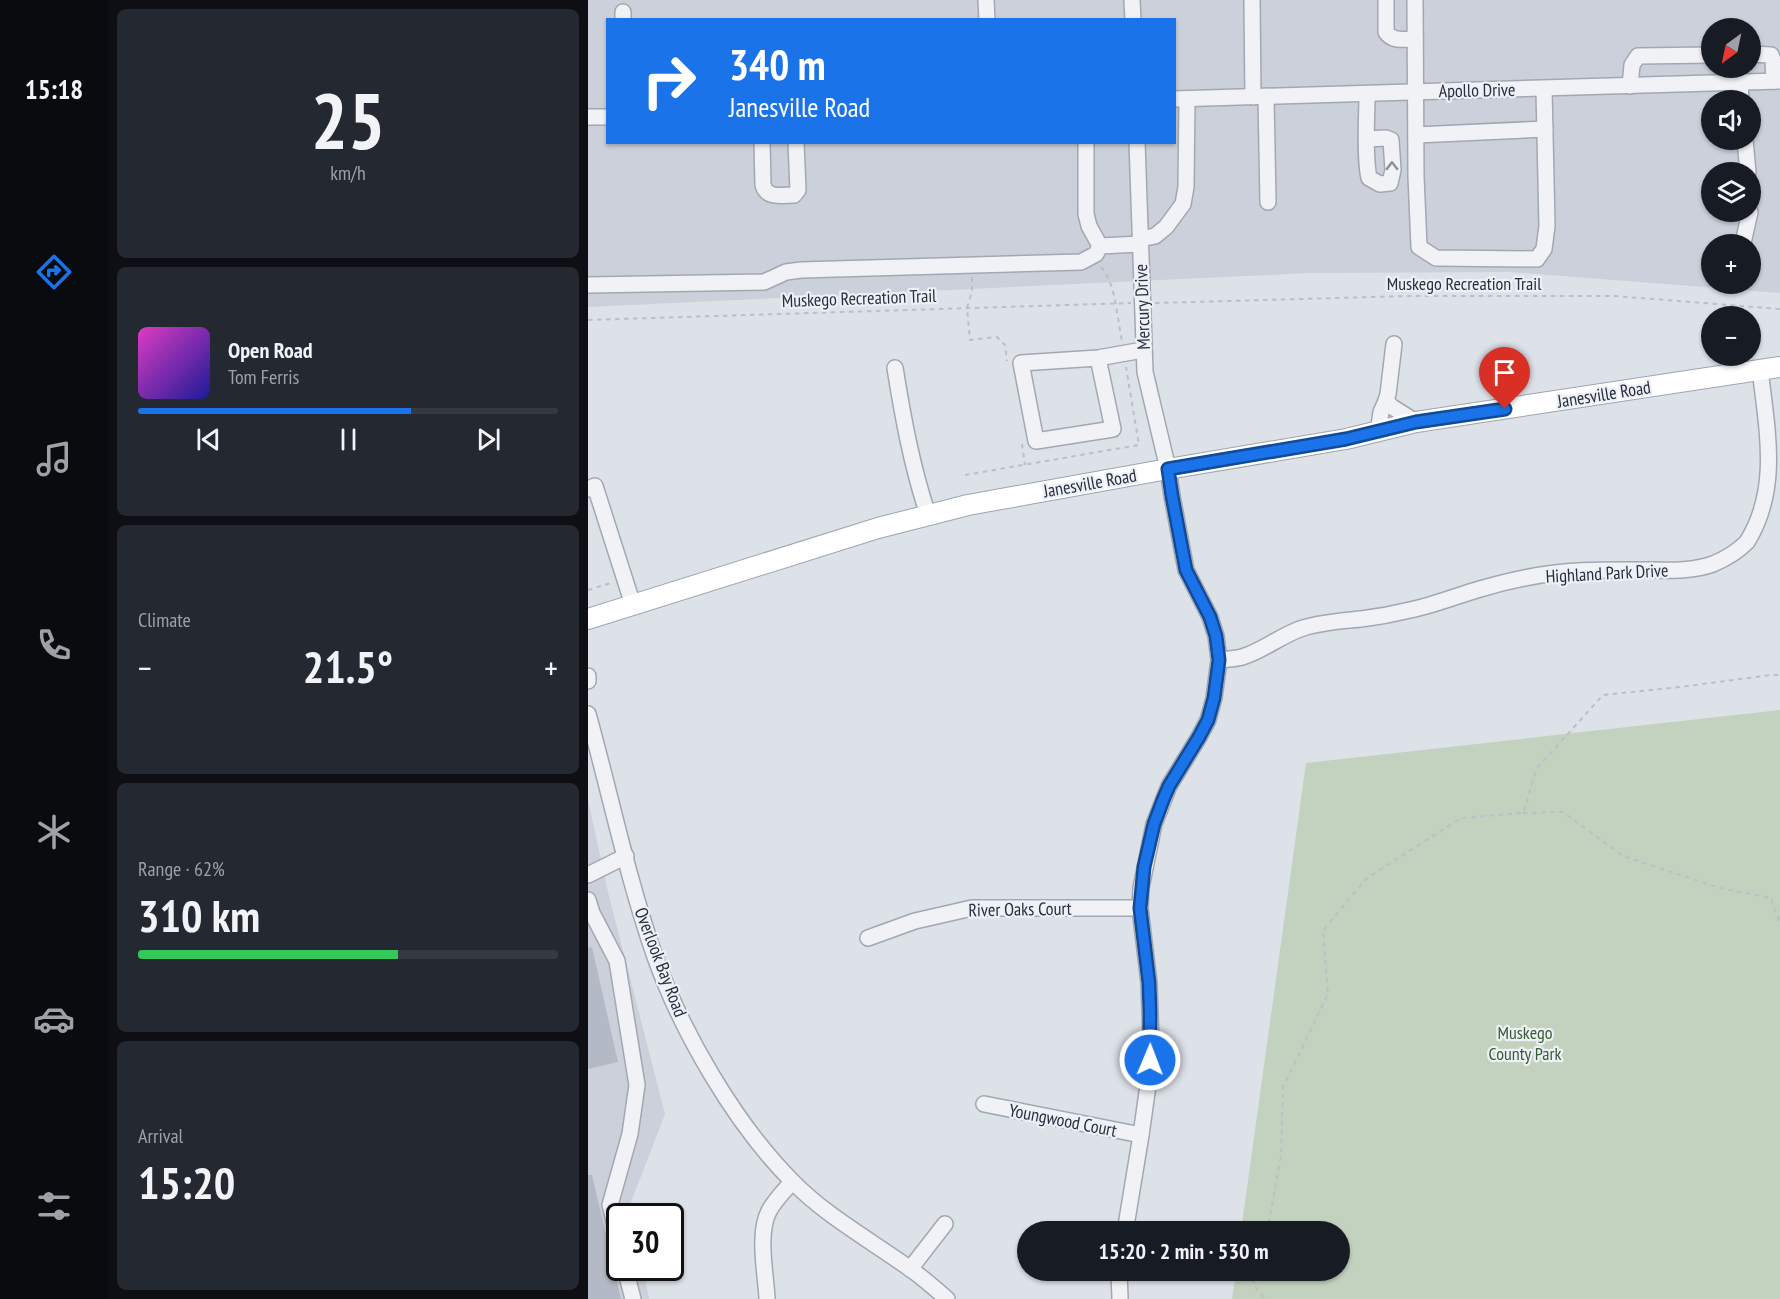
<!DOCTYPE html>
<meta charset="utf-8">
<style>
body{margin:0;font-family:"PT Sans Narrow",sans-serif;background:#242831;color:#f1f3f6;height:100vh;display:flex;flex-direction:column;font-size:22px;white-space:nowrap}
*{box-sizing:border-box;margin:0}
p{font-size:20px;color:#9ea1a6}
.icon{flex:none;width:33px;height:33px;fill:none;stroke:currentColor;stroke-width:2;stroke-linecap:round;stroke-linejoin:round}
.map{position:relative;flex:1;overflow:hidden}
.drawer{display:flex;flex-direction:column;gap:9px;padding:9px;background:#0d0f14;width:480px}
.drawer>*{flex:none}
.hud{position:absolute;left:18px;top:18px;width:570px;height:126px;border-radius:0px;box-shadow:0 2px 4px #0004;background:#1a73e8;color:#fff;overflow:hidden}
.needle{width:39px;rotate:213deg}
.fabs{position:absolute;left:1113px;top:18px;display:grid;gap:12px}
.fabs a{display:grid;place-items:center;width:60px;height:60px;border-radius:50%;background:#171b24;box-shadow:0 2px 4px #0004;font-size:30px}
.speed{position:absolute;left:18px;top:1203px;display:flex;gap:12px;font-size:30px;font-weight:700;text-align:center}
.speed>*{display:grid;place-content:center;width:78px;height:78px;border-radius:50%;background:#171b24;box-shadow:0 2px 4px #0004;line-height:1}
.speed .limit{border:3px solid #111;border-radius:9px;background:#fff;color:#111}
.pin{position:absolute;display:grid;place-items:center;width:51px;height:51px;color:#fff;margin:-62px -26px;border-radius:50% 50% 50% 0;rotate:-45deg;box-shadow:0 0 6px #0007}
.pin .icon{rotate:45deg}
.me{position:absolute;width:66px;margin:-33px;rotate:1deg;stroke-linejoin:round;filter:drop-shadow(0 0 4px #0008)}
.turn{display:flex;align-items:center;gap:21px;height:126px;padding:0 24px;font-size:27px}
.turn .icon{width:78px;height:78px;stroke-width:2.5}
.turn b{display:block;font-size:42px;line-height:51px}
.big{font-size:45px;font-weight:700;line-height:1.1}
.drawer .widget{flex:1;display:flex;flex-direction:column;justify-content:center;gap:9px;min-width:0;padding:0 21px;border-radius:9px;background:#242831}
.drawer .dial{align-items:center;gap:0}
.dial b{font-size:78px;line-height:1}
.song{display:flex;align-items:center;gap:18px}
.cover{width:72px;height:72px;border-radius:9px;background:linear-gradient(135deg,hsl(310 70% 55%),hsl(240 70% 35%))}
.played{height:6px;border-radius:3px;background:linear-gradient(90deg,#1a73e8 65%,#363941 65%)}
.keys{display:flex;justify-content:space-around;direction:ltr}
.heat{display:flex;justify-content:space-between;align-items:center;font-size:33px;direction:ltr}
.charge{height:9px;border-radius:4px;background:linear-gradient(90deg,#34c759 62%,#363941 0)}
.trip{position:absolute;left:429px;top:1221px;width:333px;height:60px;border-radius:30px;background:#171b24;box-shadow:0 2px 4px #0004;font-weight:700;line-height:60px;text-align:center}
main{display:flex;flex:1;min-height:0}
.tab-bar{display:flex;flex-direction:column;width:108px;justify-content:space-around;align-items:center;background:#090b0e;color:#9ea1a6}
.tab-bar .icon{width:42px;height:42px}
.tab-bar .active{color:#1a73e8}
.tab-bar b{font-size:27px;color:#f1f3f6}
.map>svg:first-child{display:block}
.built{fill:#cbd0da;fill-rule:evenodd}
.green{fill:#c3d2be}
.building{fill:#b4bac5}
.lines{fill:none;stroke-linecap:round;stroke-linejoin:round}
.minor-casing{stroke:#a2a8b2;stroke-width:18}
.major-casing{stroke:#9ca5b4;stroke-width:22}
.path{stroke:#bbbfc6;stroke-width:2;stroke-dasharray:4.5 4.5;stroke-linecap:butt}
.minor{stroke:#f0f2f6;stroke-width:15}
.major{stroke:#fff;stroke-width:20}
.oneway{stroke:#8b909a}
.route-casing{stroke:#114b97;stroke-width:15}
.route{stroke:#1a73e8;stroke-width:10}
.labels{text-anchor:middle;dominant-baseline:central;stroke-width:4.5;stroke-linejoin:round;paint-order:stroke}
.street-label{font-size:18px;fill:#262e3f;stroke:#edf0f5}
.park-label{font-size:18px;fill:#395b33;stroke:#edf0f5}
</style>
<main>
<nav class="tab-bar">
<b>15:18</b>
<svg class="icon active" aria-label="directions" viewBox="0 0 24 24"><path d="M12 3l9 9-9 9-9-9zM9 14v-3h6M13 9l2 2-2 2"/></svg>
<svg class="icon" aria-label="music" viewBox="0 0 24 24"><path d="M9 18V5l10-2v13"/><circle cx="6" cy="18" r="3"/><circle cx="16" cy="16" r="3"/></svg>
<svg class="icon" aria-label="phone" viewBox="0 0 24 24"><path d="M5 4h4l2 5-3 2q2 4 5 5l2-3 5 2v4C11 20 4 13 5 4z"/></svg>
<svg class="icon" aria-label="climate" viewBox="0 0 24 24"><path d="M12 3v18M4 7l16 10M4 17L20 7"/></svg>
<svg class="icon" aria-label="car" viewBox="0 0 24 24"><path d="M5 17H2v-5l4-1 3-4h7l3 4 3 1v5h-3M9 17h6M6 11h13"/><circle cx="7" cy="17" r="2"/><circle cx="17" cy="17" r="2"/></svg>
<svg class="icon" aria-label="filters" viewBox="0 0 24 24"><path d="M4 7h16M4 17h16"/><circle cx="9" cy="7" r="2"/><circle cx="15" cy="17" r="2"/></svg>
</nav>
<section class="drawer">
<div class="widget dial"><b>25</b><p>km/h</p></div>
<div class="widget">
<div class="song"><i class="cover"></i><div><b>Open Road</b><p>Tom Ferris</p></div></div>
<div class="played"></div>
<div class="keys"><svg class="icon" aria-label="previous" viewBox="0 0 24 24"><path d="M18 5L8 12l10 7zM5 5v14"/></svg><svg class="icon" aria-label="pause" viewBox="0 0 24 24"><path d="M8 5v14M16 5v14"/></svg><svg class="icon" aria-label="next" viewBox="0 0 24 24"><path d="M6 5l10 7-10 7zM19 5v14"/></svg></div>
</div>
<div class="widget"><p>Climate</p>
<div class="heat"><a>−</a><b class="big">21.5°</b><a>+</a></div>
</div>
<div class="widget"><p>Range · 62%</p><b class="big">310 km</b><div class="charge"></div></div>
<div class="widget"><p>Arrival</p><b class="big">15:20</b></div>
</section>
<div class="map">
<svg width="1192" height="1299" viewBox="0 0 1192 1299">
<rect width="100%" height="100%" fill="#dde1e8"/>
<g class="built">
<path d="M0,0h1192v293l-269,-21 -201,1 -722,34zM20,20h566v122h-566zM1124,28h38v40h-38zM1124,100h38v40h-38zM1124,172h38v40h-38zM1124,244h38v40h-38z"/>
<path d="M0,800l20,92 57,222 -34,88 2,14h-13v52h23l6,31h-61z"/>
</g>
<path class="green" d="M1192,710v589h-548l4,-28 104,-1v-38l-99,-1 65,-468z"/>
<g class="building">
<path d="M4,947l26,115 -30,7v-121z"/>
<path d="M0,1175h4l29,124h-33z"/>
</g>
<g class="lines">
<g class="minor-casing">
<g id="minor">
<path d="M398,0l1,20"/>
<path d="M544,0l1,20"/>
<path d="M664,0l1,97"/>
<path d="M798,0v32c6,10 19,7 29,7"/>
<path d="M827,0l1,176 3,71 17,11 101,1 7,-10 3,-23 -3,-137"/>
<path d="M35,12v8"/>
<path d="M1162,54l21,1 2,5 1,21"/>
<path d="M1152,82l1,18"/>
<path d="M1042,86l2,-21 6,-9 74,-1"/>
<path d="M779,94c0,24 -3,61 2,84l11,6 10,-1 3,-13 -2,-30 -5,-2 -19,1"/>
<path d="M678,97l2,105"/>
<path d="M586,99l606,-18"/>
<path d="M0,117h20"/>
<path d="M828,135l129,-6"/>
<path d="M1157,140l3,32"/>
<path d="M174,142l1,43c4,14 18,10 31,10l4,-5 -2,-48"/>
<path d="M498,142v72l3,12 11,20"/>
<path d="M552,239l15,-3 11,-9 17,-23 3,-17 1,-88"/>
<path d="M1155,243l7,-31"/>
<path d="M0,285l176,-3 22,-10 15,-2 280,-8 15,-8 4,-8 40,-2"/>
<path d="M510,358l15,71 -77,12 -15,-78 77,-5 45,-8"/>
<path d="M307,368c8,50 17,99 33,147"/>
<path d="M798,401l2,-7 6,-50"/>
<path d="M790,432l3,-20 5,-11 6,6 24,15"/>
<path d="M0,489l7,-3 38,119"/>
<path d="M631,660c7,-1 16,-1 23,-3 21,-6 39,-22 61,-29 19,-6 38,-7 58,-9 17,-2 33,-5 49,-9 24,-5 46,-14 70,-21 24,-7 50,-13 75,-16 28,-4 58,-3 86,-3 24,0 50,2 72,-6 12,-5 25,-13 34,-22 33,-53 20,-111 13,-173"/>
<path d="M0,676v5"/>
<path d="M0,714c22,79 39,162 66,240 27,77 81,170 138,227 36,37 82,61 124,92 10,8 21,17 31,26"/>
<path d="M0,875l38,-19"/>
<path d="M0,900l4,13 25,48 20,124 -7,49 -20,71 10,40"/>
<path d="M280,938l47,-17 57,-13h168"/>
<path d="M396,1104l157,31"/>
<path d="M537,1232l16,-97 8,-57 2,-36 -2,-59 -9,-75 1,-20 13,-64 15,-38 30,-49 9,-17 6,-22 5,-38 -3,-24 -6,-19 -24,-47 -14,-74 -4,-27 -23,-97 -8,-230"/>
<path d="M37,1268l8,31"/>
<path d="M322,1269l35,-45"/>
<path d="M531,1270l1,29"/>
<path d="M179,1299c-1,-25 -10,-65 2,-88 6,-11 15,-20 23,-29"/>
</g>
</g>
<g class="major-casing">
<path id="major" d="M0,619l290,-91 90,-23 200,-36 178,-30 70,-17 364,-55"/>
</g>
<g class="path">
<path d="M513,267c15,16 16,52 21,74"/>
<path d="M384,277v14l-5,17 3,32 27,-3 8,8 2,16"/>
<path d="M567,303l255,-7h204l166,13"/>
<path d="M0,320l543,-17"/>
<path d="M434,444l3,21"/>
<path d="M377,475l174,-30 -13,-78"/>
<path d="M0,590l23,-7"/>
<path d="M935,813l40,-1 60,44 97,32 51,10 9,26"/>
<path d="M679,1232l14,-76 2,-69 45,-93 -5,-64 44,-52 94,-60 62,-5 14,-45 66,-73 77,-8 91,-12h9"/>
<path d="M669,1270l-4,14 12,15"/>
</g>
<use href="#minor" class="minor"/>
<use href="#major" class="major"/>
</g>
<defs><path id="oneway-chevron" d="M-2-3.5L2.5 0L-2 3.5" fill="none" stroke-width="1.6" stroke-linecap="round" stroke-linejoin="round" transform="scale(1.5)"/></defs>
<use class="oneway" href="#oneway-chevron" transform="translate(804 166) rotate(-91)"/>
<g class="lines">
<g class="route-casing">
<path id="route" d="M562,1060v-48l-1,-29 -9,-75 4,-41 10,-43 9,-24 6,-14 30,-49 9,-17 6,-22 5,-38 -3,-24 -6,-19 -24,-47 -14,-74 -4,-27 178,-30 70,-17 89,-13"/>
</g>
<use href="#route" class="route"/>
</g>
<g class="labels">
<g class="street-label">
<text transform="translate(889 90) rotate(-1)">Apollo Drive</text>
<text x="876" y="283">Muskego Recreation Trail</text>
<text transform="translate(271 298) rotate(-2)">Muskego Recreation Trail</text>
<text transform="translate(554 307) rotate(-92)">Mercury Drive</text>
<text transform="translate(1016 394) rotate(-9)">Janesville Road</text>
<text transform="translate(502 483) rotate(-10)">Janesville Road</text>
<text transform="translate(1019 573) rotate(-3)">Highland Park Drive</text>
<text transform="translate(432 909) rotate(-1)">River Oaks Court</text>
<text transform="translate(73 962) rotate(69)">Overlook Bay Road</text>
<text transform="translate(475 1120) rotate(11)">Youngwood Court</text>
</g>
<g class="park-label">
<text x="937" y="1032">Muskego<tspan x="937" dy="21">County Park</tspan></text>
</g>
</g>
</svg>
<div class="fabs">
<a><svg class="needle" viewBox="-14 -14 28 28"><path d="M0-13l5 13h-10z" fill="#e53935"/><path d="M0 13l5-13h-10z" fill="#9ea1a6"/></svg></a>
<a><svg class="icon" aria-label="sound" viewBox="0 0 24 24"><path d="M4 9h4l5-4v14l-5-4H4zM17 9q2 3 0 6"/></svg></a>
<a><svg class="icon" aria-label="layers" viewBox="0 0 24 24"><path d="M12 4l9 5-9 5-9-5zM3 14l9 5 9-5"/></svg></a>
<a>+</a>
<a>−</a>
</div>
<div class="speed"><div class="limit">30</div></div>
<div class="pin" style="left:917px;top:409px;background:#d93025"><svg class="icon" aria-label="arrive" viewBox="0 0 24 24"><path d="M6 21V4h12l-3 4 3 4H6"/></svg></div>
<svg class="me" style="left:562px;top:1060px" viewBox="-20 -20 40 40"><circle r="17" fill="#1a73e8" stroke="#fff" stroke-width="3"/><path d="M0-11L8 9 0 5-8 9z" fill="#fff"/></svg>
<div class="trip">15:20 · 2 min · 530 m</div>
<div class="hud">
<div class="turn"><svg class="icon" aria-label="right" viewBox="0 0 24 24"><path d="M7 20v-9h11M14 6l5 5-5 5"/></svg><div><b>340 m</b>Janesville Road</div></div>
</div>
</div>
</main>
